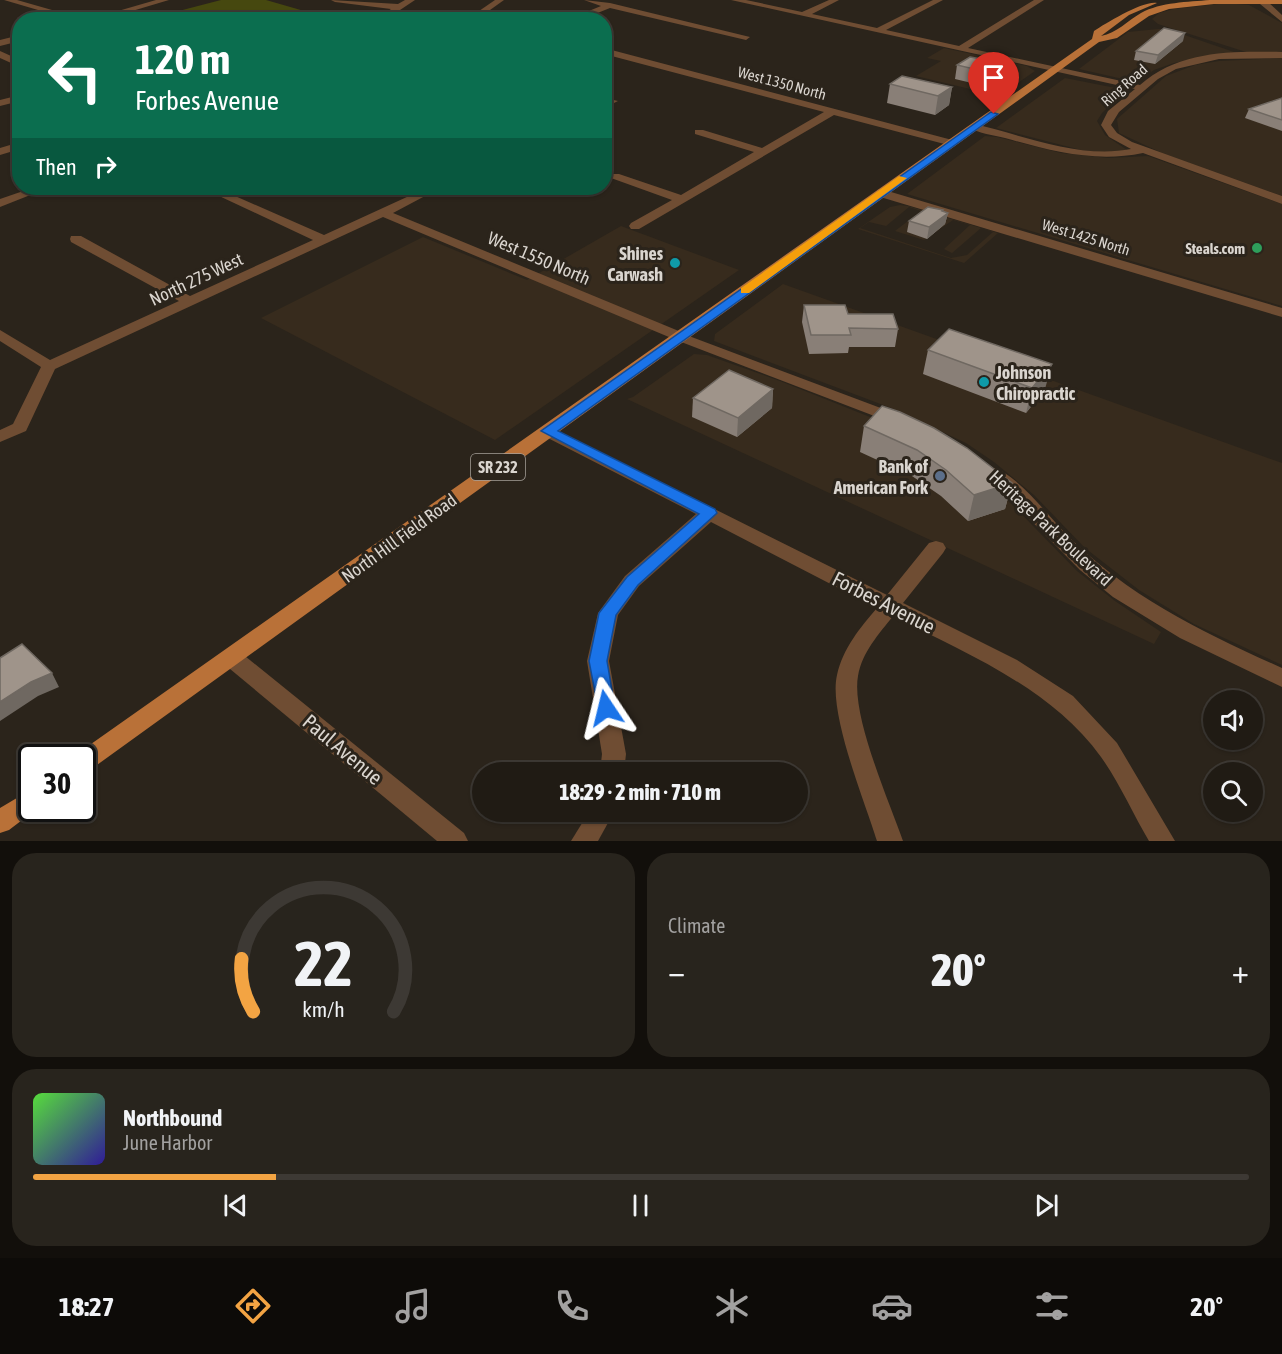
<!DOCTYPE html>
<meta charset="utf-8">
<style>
body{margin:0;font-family:"Asap Condensed",sans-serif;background:#28241d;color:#f1f3f6;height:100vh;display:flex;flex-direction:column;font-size:22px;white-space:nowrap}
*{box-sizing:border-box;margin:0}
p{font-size:20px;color:#a2a1a0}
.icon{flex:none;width:33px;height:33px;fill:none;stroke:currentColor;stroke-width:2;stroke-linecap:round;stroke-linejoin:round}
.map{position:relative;height:841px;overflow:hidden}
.sheet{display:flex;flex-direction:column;gap:12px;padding:12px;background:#120f0b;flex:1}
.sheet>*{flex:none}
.banner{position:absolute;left:12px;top:12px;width:600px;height:183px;border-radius:24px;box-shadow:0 2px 4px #0004,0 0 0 2px #3d3934;background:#0b6e4f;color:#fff;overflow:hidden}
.fabs{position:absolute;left:1203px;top:690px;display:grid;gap:12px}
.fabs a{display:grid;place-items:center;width:60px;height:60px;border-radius:50%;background:#201b14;box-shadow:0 2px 4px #0004,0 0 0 2px #3d3934;font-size:30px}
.speed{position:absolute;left:18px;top:744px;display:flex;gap:12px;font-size:30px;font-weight:700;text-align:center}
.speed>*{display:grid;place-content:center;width:78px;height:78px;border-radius:50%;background:#201b14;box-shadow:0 2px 4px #0004,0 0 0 2px #3d3934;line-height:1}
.speed .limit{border:3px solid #111;border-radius:9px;background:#fff;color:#111}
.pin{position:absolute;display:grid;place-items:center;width:51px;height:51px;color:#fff;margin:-62px -26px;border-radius:50% 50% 50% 0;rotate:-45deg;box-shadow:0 0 6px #0007}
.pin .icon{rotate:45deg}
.me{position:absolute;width:66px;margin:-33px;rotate:350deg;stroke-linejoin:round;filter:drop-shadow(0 0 4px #0008)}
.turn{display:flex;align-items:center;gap:21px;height:126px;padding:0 24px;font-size:27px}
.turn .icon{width:78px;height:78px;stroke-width:2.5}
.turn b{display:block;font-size:42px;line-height:51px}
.then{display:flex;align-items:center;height:57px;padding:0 24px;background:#0003;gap:12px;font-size:22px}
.big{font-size:45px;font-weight:800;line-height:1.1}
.sheet .card{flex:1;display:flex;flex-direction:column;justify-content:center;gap:9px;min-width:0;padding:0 21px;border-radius:24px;background:#28241d}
.sheet .dial{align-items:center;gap:0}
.dial svg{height:156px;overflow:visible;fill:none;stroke:#3d3934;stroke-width:7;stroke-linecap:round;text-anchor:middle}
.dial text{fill:#f1f3f6;stroke:none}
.song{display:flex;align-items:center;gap:18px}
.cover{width:72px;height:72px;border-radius:9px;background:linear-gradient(135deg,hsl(110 70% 55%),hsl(250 70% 35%))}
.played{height:6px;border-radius:3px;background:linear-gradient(90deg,#f3a443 20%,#3d3934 20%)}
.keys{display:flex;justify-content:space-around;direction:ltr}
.heat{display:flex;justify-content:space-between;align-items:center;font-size:33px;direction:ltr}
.sheet .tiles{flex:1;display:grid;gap:12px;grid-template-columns:1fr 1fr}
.card:last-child{grid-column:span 2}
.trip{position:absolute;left:472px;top:762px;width:336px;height:60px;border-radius:30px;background:#201b14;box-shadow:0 2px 4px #0004,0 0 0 2px #3d3934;font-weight:800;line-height:60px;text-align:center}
.menu{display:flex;height:96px;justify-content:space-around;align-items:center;background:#0d0b08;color:#a2a1a0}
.menu .icon{width:42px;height:42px}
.menu .current{color:#f3a443}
.menu b{font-size:27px;color:#f1f3f6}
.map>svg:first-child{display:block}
.built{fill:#372b1d;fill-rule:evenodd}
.green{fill:#46480f}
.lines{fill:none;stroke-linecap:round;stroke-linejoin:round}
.minor{fill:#6f4d33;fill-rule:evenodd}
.tertiary{fill:#6f4d33;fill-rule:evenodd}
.primary{fill:#b97138;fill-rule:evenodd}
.wall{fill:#897f77}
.shaded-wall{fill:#6f6861}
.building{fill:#9f948a;stroke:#6f6861;stroke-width:1.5}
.route{fill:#1a73e8;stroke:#114b97;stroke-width:1.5}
.slow{fill:#f59e0b}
.leisure-dot{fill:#2e9e5b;stroke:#2b241b;stroke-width:2}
.culture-dot{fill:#0f9aa8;stroke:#2b241b;stroke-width:2}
.service-dot{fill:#5c6f8a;stroke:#2b241b;stroke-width:2}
.labels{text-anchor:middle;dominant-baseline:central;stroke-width:6;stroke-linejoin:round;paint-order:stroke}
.far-street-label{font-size:15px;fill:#dad5cf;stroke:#2b241b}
.far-poi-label{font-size:15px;font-weight:bold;fill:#dad5cf;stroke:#2b241b;text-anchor:end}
.shield{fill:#2b241b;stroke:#a6a099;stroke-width:1.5}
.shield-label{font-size:16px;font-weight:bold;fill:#dad5cf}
.poi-label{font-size:18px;font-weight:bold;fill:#dad5cf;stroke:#2b241b;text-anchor:end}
.street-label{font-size:18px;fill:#dad5cf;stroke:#2b241b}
.near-street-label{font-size:21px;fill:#dad5cf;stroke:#2b241b}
</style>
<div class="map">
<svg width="1282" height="841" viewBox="0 0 1282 841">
<rect width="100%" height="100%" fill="#2b241b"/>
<g class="built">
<path d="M1226,3l23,2 33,18v30l-36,-1 -88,-28 -6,-5 7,-6 15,-4z"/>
<path d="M1158,29h9l67,23 -60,11 -20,7 -18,12 -57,-13 49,-37z"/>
<path d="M944,48l83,18 8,5 -36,25 -83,-20 25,-15 -14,-3z"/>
<path d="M1282,58v138l-120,-43 -43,-20 -2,-14 49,-43 29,-11 24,-4z"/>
<path d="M1065,78l61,12 -24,23 -5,8 8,14 22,15 -22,3 -24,-3 -85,-22z"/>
<path d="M985,136l12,1 64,16 47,5 40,-2 134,48v102l-375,-112z"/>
<path d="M900,205l8,1 90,27 -34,30 -106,-34 32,-22zM909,207l12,4 -26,20 29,9 29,-20 17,5 -26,24 8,4 29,-25 12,4 -26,23 -16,3 -91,-30 9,-6 17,4z"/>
<path d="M621,226l118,44 -244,170 -234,-122 162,-81 104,43z"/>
<path d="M783,284l499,179v202l-88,-41 -55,-34 -54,-42 -51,-53 -40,-33 -28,-19 -75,-35 -177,-67 1,-7z"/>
<path d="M694,354l13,1 73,26 115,46 102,62 80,82 38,30 46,31 -7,12 -527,-245 6,-2z"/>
</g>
<path class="green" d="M221,0h45l66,19h-184z"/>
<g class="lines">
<g class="minor">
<path d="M4,0h13l70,20h-15z"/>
<path d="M156,0h13l-67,20h-15z"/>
<path d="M331,0l67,4 7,-4h10l-30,20h-11l17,-11 -56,-7z"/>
<path d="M495,0h9l-28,20h-10z"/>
<path d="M584,0l26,3 140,34 -4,3 -136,-32 -30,12h-13l34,-14z"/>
<path d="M731,0h15l56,12 27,-12h10l-27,14 65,14 56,-28h10l-57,30 73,16 75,-46h10l-76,48 172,37c39,-35 93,-34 142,-33v6l-63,1 -43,10 -18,10 -39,33 -8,13 6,8 15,9 150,54v8l-139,-51c-48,10 -92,-2 -138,-15 -11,-3 -27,-4 -35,-11l5,-3c50,12 105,35 156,25l-22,-12 -8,-12 7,-14 27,-22z"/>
<path d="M1260,0h6l16,15v7l-22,-18z"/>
<path d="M20,35v6l-20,5v-6z"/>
<path d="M604,48l352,93 1,2 -5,3 -118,-31 -195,114h-8l-2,-3 2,-3 41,-23 -61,-22v-4h8l62,21 73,-43 -59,-18v-4h8l59,18 62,-36 -220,-58z"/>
<path d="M0,51l20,9v7l-20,-9z"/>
<path d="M20,95v6l-20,5v-6z"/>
<path d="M609,99l9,2 -14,7v-7z"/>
<path d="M20,142v7l-20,6v-7z"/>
<path d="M32,188h16l-48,19v-8z"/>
<path d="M202,188h15l107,47 85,-39 -17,-8h15l18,8 -32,17 293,121 2,3 -2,3h-10l-293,-123 -328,152 -29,62 -26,11v-12l13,-6 28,-57 -41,-26v-11l50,30 129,-59 -108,-59 -1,-3 1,-3h10l109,60 123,-56z"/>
<path d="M548,426l339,169 42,-52 7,-2 7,2 3,5 -3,5 -40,50 114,57 56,36 44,47 58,98h-26c-16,-27 -30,-59 -48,-84 -51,-70 -134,-103 -208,-141 -14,18 -31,36 -35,60 -7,39 31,125 45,165h-26c-12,-39 -49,-128 -40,-166 6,-27 23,-47 40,-67l-166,-86 -72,64 -21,29 -9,46 17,93 -2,18h-24l2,-18 -15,-93 11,-48 27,-37 71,-62 -154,-79 -2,-4 2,-4z"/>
<path d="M232,650l8,2 224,181 4,8h-31l-213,-177 -3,-6 3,-6z"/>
<path d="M589,812h25l-16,29h-27z"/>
</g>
<g class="tertiary">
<path d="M881,189l401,119v9l-405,-121v-6z"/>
<path d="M681,333l221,83 2,3 -8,5 -6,-2 -214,-82 -2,-3 2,-3z"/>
<path d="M994,468c24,7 56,50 74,68 61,61 136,97 214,132v19l-102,-49 -67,-41 -33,-27 -95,-96 3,-4z"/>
</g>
<g class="primary">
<path d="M1210,0h72v4h-68l-45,5 -20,7 -32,22 -18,4 -1009,728 -8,3v-15l-8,-2 1018,-717 2,-8c12,-8 50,-31 63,-28l-28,12 -28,21c16,-3 26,-15 40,-23 20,-11 47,-11 69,-13z"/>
<path d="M32,789v19h6l-29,22 -9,3v-25z"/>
</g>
</g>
<g class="wall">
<path d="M1183,41l-28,23 -21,-4 2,-9z"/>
<path d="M993,61l-2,13 -15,10 -21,-5 2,-14z"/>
<path d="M890,84l62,3 -3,18 -14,10 -48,-12z"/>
<path d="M1282,98v33l-37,-13 4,-9z"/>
<path d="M943,210v1l5,2 -3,11 -18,15 -20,-7 2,-11z"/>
<path d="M804,305l44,9 50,15 -3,18h-46l-1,6 -39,1 -7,-32z"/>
<path d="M928,350l117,39 -19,24 -103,-39z"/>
<path d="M773,389l-1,19 -35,29 -45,-20 1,-19z"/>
<path d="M864,426l148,57 -7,26 -37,12 -27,-25 -29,-20 -52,-24z"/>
</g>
<g class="shaded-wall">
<path d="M1185,33l-2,8 -28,23 3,-9z"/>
<path d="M993,61l-2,13 -15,10 2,-14z"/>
<path d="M952,87l-3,18 -14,10 3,-19z"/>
<path d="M943,210l-1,7 6,-4 -3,11 -18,15 2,-12z"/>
<path d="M1052,364l-7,25 -19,24 6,-25z"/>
<path d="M773,389l-1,19 -35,29 1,-19z"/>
<path d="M1012,483l-7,26 -37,12 6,-26z"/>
<path d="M52,673l7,14 -21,9 -38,25v-19l31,-20z"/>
</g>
<g class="building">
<path d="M1164,28l21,5 -27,22 -22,-4z"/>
<path d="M970,57l23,4 -15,9 -21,-5z"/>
<path d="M902,76l50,11 -14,9 -48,-12z"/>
<path d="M1282,98v22l-33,-11z"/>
<path d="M928,207l15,3 -1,1 6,2 -19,14 -20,-6z"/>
<path d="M804,305h41l3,9h45l5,15 -49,-1 2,7h-40z"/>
<path d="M949,329l103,35 -20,24 -104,-38z"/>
<path d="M729,370l44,19 -35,29 -45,-20z"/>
<path d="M882,406l18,6 34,16 33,20 45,35 -38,12 -28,-25 -29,-20 -53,-24z"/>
<path d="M22,644l30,29 -21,9 -31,20v-44z"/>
</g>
<path class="route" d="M991,112l7,2 -440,317 157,78 2,4 -79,72 -22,30 -9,46 8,47 -2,5 -7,2 -7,-2 -10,-52 10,-48 28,-36 72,-63 -158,-83z"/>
<path class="slow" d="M899,176l8,2 -158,115h-8v-5z"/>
<circle class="leisure-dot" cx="1257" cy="248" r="6"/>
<g class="culture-dot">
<circle cx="675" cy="263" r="6"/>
<circle cx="984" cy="382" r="6"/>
</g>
<circle class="service-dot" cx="940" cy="476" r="6"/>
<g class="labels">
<g class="far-street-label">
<text transform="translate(782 83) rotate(15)">West 1350 North</text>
<text transform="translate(1124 85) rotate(-41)">Ring Road</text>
<text transform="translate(1086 237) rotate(17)">West 1425 North</text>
</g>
<g class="far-poi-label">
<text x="1245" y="248">Steals.com</text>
</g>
<rect class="shield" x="471" y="454" width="54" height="26" rx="4.5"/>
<g class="shield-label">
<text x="498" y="467">SR 232</text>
</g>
<g class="poi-label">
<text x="663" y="253">Shines<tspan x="663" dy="21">Carwash</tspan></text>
<text x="996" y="372" text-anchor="start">Johnson<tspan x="996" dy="21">Chiropractic</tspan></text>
<text x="928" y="466">Bank of<tspan x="928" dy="21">American Fork</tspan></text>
</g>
<g class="street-label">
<text transform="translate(539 258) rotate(23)">West 1550 North</text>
<text transform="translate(196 279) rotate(-25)">North 275 West</text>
<text transform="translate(1051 528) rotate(43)">Heritage Park Boulevard</text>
<text transform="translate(399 538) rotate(-36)">North Hill Field Road</text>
</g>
<g class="near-street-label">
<text transform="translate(884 602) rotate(27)">Forbes Avenue</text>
<text transform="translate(343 749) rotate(40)">Paul Avenue</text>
</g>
</g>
</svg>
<div class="fabs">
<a><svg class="icon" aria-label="sound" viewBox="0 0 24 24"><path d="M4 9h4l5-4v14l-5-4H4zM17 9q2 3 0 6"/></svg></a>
<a><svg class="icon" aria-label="search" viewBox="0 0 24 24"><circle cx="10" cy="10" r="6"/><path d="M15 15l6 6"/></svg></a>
</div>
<div class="speed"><div class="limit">30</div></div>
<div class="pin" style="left:994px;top:114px;background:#d93025"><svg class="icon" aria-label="arrive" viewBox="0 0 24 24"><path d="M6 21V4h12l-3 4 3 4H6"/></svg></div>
<svg class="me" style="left:606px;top:708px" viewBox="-20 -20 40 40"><path d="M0-17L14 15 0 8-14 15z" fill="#1a73e8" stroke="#fff" stroke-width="4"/></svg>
<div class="trip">18:29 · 2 min · 710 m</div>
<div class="banner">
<div class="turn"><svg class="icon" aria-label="left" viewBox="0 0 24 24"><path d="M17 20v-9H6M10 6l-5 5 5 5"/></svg><div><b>120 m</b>Forbes Avenue</div></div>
<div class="then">Then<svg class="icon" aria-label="right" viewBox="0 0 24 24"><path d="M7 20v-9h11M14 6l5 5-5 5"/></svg></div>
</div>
</div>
<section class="sheet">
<div class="tiles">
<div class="card dial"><svg viewBox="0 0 100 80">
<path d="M14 69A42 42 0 1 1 86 69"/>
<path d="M14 69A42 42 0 0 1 8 42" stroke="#f3a443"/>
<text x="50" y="56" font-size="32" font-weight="700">22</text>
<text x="50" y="72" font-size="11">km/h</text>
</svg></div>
<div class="card"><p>Climate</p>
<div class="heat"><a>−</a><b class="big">20°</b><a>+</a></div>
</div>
<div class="card">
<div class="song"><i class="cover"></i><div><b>Northbound</b><p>June Harbor</p></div></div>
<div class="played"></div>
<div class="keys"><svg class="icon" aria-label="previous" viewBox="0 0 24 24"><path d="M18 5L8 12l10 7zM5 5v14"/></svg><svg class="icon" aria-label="pause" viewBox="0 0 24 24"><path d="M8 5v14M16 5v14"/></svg><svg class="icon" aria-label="next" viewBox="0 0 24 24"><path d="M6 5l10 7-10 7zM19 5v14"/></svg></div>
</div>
</div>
</section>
<nav class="menu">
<b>18:27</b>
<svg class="icon current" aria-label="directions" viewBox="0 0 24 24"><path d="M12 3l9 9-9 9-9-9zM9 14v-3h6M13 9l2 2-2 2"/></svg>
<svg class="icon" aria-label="music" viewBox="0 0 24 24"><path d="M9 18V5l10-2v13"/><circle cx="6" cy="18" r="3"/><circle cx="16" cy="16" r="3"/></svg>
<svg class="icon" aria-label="phone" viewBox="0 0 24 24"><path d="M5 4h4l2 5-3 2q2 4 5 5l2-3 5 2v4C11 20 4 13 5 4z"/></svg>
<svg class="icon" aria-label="climate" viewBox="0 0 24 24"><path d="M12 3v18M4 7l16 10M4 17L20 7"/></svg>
<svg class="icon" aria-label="car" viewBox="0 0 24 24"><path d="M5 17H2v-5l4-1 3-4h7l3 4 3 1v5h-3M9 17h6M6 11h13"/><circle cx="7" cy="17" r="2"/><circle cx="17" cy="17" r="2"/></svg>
<svg class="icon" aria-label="filters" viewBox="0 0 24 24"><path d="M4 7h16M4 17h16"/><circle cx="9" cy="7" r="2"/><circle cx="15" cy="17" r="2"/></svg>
<b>20°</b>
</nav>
